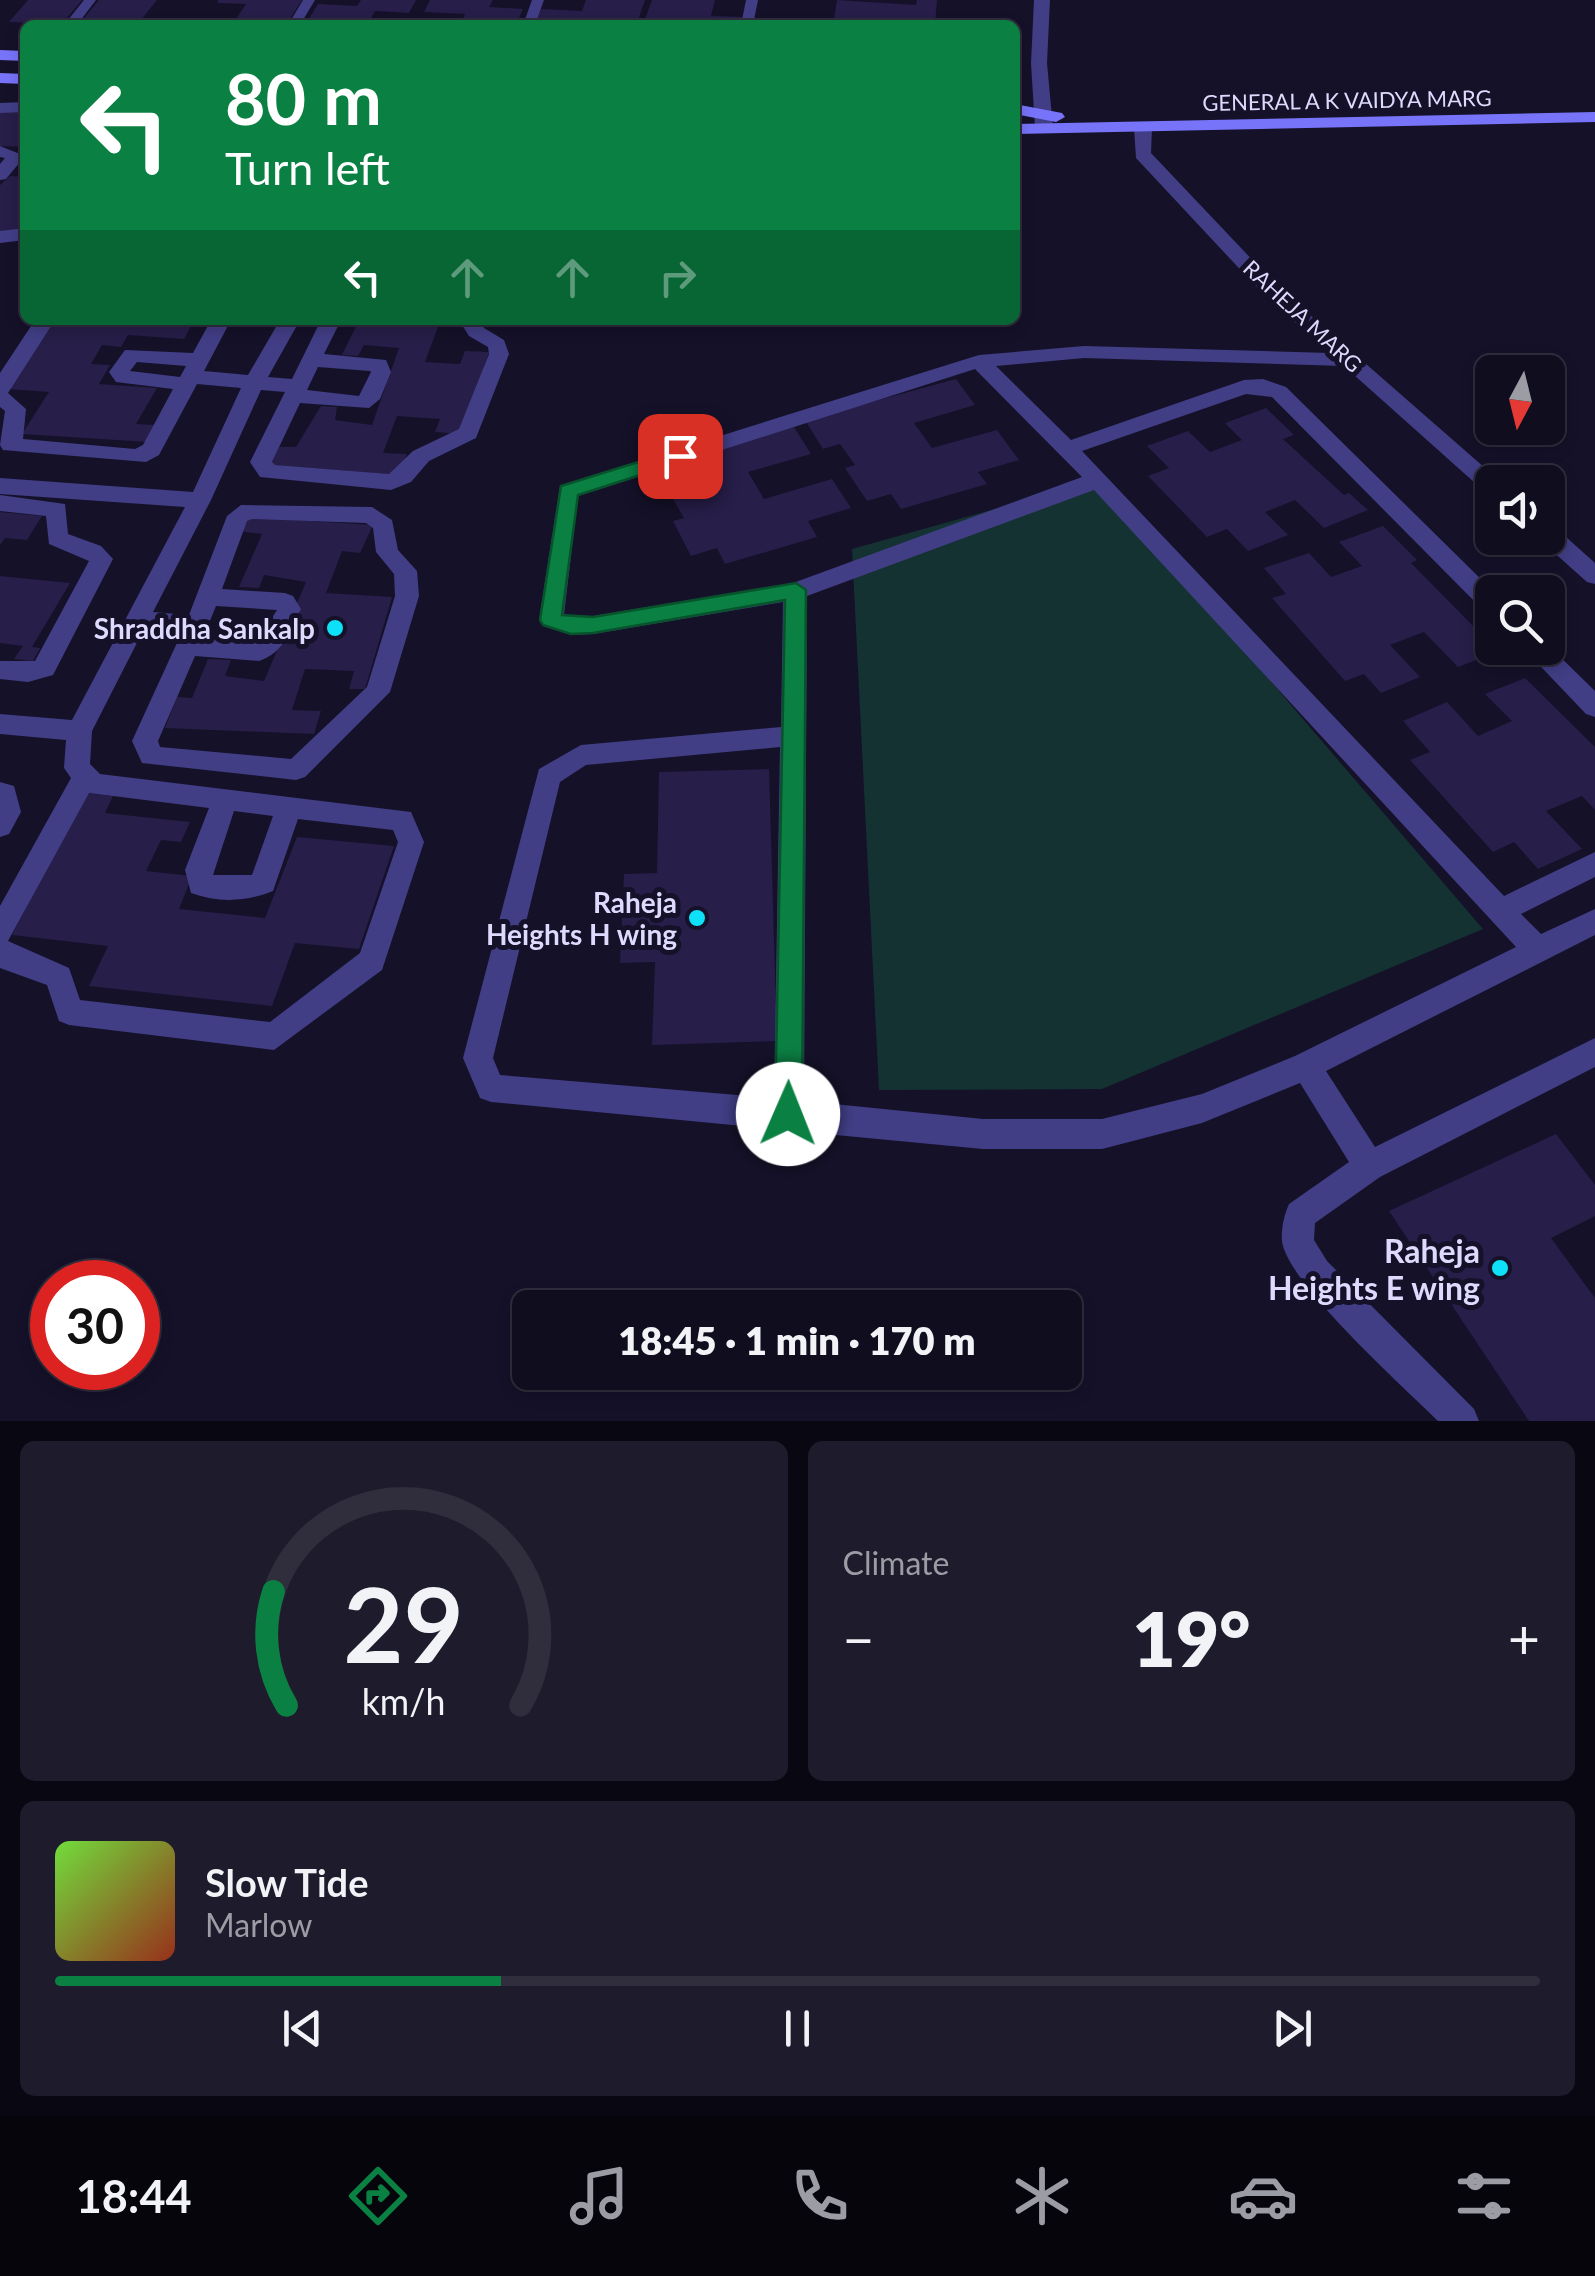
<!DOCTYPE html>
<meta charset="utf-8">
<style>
body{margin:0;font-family:Lato,sans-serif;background:#1e1b2c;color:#f1f3f6;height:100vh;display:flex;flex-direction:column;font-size:38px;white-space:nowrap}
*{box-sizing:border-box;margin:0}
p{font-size:32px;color:#9c9ca4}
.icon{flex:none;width:55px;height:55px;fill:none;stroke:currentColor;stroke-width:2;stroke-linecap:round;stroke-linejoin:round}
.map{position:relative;height:1421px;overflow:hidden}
.side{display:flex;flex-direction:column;gap:20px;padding:20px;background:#090711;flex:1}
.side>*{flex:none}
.banner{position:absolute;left:20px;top:20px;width:1000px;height:305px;border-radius:15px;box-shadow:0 5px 15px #0003,0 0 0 2px #302d3d;background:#0b8043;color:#fff;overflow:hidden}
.needle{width:65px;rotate:187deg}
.controls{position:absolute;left:1475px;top:355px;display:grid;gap:20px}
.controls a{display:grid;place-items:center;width:90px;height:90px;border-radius:15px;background:#100d1f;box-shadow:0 5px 15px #0003,0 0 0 2px #302d3d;font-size:50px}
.speed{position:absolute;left:30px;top:1260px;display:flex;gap:20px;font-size:50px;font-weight:700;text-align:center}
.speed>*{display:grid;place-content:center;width:130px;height:130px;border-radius:50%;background:#100d1f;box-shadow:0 5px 15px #0003,0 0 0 2px #302d3d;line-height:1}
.speed .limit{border:15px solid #d22;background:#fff;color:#111}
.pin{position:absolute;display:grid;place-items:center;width:85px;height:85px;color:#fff;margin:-42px;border-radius:20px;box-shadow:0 5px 15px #0006}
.me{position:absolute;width:110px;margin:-55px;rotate:1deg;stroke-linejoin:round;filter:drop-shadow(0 0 8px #0008)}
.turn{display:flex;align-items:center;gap:35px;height:210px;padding:0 40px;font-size:45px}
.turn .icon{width:130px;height:130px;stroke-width:2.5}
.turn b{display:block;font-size:70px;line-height:85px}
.lanes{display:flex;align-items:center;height:95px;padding:0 40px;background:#0003;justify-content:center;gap:50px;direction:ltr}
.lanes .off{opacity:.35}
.big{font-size:75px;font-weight:800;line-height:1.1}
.side .widget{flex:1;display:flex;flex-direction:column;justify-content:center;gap:15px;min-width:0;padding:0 35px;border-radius:15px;background:#1e1b2c}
.side .dial{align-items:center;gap:0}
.dial svg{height:260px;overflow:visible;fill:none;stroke:#302d3d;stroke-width:7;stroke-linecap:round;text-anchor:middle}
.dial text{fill:#f1f3f6;stroke:none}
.song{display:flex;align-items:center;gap:30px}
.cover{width:120px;height:120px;border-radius:15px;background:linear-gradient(135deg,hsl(100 70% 55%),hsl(10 70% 35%))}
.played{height:10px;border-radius:5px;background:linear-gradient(90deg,#0b8043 30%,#302d3d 30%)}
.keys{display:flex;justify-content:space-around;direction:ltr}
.heat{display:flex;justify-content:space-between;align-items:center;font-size:55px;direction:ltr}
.side .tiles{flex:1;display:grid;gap:20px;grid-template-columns:1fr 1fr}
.widget:last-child{grid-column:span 2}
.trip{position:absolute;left:512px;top:1290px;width:570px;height:100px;border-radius:15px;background:#100d1f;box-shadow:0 5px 15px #0003,0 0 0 2px #302d3d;font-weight:800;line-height:100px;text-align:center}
.tab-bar{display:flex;height:160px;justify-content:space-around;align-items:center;background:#06050c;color:#9c9ca4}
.tab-bar .icon{width:70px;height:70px}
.tab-bar .on{color:#0b8043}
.tab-bar b{font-size:45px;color:#f1f3f6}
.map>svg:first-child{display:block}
.green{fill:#143231}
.building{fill:#271e49}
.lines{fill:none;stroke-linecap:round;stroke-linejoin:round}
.service{fill:#413e86;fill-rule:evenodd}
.minor{fill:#413e86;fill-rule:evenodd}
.tertiary{fill:#413e86;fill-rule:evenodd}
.secondary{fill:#7874fa;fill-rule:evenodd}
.route{fill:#0b8043;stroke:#07532c;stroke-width:2.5}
.poi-dot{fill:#0de0f7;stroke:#151129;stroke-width:4}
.labels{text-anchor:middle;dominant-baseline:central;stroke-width:10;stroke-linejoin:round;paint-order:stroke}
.far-street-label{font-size:22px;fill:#dedafe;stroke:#151129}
.poi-label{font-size:28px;font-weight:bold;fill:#dedafe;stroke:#151129;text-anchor:end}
.near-poi-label{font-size:32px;font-weight:bold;fill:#dedafe;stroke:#151129;text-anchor:end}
</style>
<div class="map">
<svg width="1595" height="1421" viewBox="0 0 1595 1421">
<rect width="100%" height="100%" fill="#151129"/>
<path class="green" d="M1098,480l385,449 -381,160 -223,1 -27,-541z"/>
<g class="building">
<path d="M28,0h54l-20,24 -53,-2z"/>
<path d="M99,0h58l-20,25 -58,-1z"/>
<path d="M218,0h84l-16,25h-54l14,-21 -28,-1z"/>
<path d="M361,0h55l-7,13 -34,-2 -8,14h-62l13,-21 39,2z"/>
<path d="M430,0h63l-4,7 34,2 -7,16h-56l5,-11 -41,-2z"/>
<path d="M586,0h59l-8,23 -42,-2 -1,4h-60l7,-16 41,2z"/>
<path d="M652,0h63l-4,16 33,1 -2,8h-99z"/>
<path d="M837,0l79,5 1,-5h20l-2,25h-102z"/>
<path d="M25,111v36l-25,-1v-34z"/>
<path d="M10,176l15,1v46l-8,10 -17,-1v-47z"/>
<path d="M53,320h141l-10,19 -56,-4 -7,12 -19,-2 -11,19 19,1 -11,19 58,4 -21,36 21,1 -9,17 -126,-8 27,-42 -41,-3z"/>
<path d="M359,320h102l-2,5 -20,-1 -14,38 35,2 5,-13 24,1 -28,82 -26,-2 5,-13 -43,-3 -14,37 24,1 -9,21 -127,-10 8,-18h17l25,-41 16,1 -2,13 37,5 27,-77 -35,-3 -6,11 -16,-1z"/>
<path d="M956,379l19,26 -61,18 18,25 65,-18 22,30 -41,12 9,12 -86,25 -10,-15 -24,7 -22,-33 10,-3 -15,-21 -17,5 -18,-29z"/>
<path d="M1266,408l28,27 -11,4 61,56 5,-2 19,17 -44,18 -29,-28 -30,12 23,23 -40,16 -21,-22 -20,8 -59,-61 21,-8 -22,-22 41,-15 22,21 32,-12 -17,-17z"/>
<path d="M794,427l17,27 -63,18 16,27 68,-20 19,29 -43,13 9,16 -92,27 -8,-16 -26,8 -18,-35 11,-3 -15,-26 -10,3 -14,-27z"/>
<path d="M0,512l42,4 -15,24 -22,-2 -5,7z"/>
<path d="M247,517l126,8 -13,28 -18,-2 -16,42 66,4 -27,92h-16l5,-18 -49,-2 -13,41 29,1 -7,23 -149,-6 12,-31 15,1 16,-39 23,1 -6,16 39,5 42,-99 -42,-7 -5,13 -20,-1 23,-53 -25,-3z"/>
<path d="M1383,526l34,34 -6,3 70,71h11v14h16l-50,19 -34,-35 -34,13 30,32 -39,16 -17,-19 -19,7 -73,-83 14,-4 -22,-26 45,-15 22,24 31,-11 -23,-24z"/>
<path d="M0,576l70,7 -38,64 8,1 -7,13 -19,-2 9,-13 -23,-3z"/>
<path d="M1525,678l70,69v63l-13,-14 -36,15 36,38 -44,20 -24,-27 -21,10 -83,-92 20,-8 -27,-31 44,-19 31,34 34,-15 -27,-27z"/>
<path d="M769,769l8,272 -125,4 3,-83 -35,1 4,-89 33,-1 2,-101z"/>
<path d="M86,793l27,3 -8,17 85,9 -9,20 -20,-2 -15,31 46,5 -13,33 86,9 32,-81 97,9 -35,103 -64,-6 -23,63 -183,-20 19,-40 -96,-11z"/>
<path d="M1556,1134l39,51v31l-44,22 44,60v123h-66l-140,-210z"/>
</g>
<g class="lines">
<g class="service">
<path d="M84,0h12l-19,25h-13z"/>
<path d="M303,0h12l-15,25h-12z"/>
<path d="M532,0h12l-9,25h-12z"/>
<path d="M746,0h12l-5,25h-12z"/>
</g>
<g class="minor">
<path d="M25,102v10l-25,1v-10z"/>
<path d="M1143,123l9,5 -1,25 127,134 223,195h-9v11l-8,-2 -140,-125 -260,-8 -88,8 75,74 173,-60 19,-1 23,8 208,205 -2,22 -8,-3 -212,-214 -26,-3 -164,57 422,445 91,-44v25l-74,37 20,20 54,-25v26l-269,136 49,76 220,-109v29l-215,110 -65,46 -1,17 13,21 147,148 5,12h-41c-34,-34 -151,-138 -156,-180 -1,-12 2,-26 7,-37l60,-42 -49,-79 -98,40 -100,26h-119l-492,-47 -11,-4 -17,-40 76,-289 42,-24 200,-18 2,-125 -190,32 -22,1 -28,-9 -4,-6 21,-134 419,-131 105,-9 245,7 -65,-58 -128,-137 -2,-30zM975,369l107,108 -289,106 -200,33 -29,-1 14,-119zM1094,490l422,457 -221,109 -93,38 -100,25h-119l-179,-18 3,-505zM780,747l-6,351 -274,-23 -7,-17 67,-276 26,-17z"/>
<path d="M0,146l25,10 -19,23 -6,1v-16l5,-6 -5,-1z"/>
<path d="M25,228v12l-25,3v-12z"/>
<path d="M35,320h20l-47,73 18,16 -3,30 112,10 8,-4 30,-56 -57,-7 -7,-10 16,-22 68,3 18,-33h20l-27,51 44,4 32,-55h20l-32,57 24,2 29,-59h20l-17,34 62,6 5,12 -11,27 -11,9 -69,-5 -28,59 3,3 114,9 24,-23 46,-22 30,-75 -1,-7 -19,-11 -10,-16h20l5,8 20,12 5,14 -33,84 -47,23 -18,21 -20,8 -131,-13 -10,-15 35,-70 -24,-2 -50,110 -58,112 36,3 38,-99 14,-11 131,2 20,13 6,30 19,21 2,25 -29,96 -85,85 -9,3 -154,-17 -10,-22 50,-109 -38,-3 -52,102 -2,33 10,10 311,38 13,30 -42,128 -108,80 -205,-25 -10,-4 -12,-36 -47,-17v-62l71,-128 -7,-10 2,-28 -66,-6v-20l72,6 113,-213 -185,-13v-16l193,14 48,-104 -44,-4 -38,71 -13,7 -143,-12 -3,-5 5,-34 -5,-4v-34zM137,362l49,4 -6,11 -50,-6zM318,367l52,4 1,1 -12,24 -52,-6zM252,519l114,4 7,5 3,24 18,22 1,22 -28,91 -76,72 -131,-12 -2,-6 37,-85 64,5c25,-8 31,-30 42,-52l-8,-13 -8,-3 -63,-4 25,-68zM216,606l61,4 -21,33 -53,-5zM89,793l120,15 -24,62 6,23c28,10 55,9 82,-2l25,-72 95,11 5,12 -38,111 -90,69 -190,-22 -11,-32 -61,-27zM234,811l39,5 -21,59h-39z"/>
<path d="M0,495l65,9 3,30 33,12 12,13 -60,116 -25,7 -28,-3v-18h35l54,-100 -40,-17 -3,-28 -46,-5z"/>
<path d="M1548,526l8,2 39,35v21l-8,-2 -47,-42 8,-2z"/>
<path d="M1548,645l47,46v26l-9,-3 -63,-66z"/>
<path d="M0,782l14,4 7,26 -12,22 -9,3z"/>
</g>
<path class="tertiary" d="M1034,0h16l-3,63 6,65 -9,5 -9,-5 -4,-65z"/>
<g class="secondary">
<path d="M0,50l25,1v10l-25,-1z"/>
<path d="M0,73l25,1v10l-25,-1z"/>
<path d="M1015,104l47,9 3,4 -9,5 -41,-8z"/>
<path d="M1595,112v10l-580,12v-10z"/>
</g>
</g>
<path class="route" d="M680,449l7,2v9l-109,35 -16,120 31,2 203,-34 10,7 -4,524 -4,9 -10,4 -9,-4 -4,-9 10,-514 -192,33 -22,1 -28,-9 -3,-5 21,-134z"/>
<g class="poi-dot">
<circle cx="335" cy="628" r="10"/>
<circle cx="697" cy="918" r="10"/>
<circle cx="1500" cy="1268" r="10"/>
</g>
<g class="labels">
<g class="far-street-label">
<text transform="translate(1347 100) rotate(-1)">GENERAL A K VAIDYA MARG</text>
<text transform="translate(1303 316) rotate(43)">RAHEJA MARG</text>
</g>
<g class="poi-label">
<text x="315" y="628">Shraddha Sankalp</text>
<text x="677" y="902">Raheja<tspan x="677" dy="32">Heights H wing</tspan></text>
</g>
<g class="near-poi-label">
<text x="1480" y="1250">Raheja<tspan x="1480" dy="37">Heights E wing</tspan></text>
</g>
</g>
</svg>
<div class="controls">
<a><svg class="needle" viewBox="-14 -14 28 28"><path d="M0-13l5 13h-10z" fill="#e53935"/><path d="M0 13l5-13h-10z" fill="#9c9ca4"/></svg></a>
<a><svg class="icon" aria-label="sound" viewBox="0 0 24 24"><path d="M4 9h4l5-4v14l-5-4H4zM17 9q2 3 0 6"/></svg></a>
<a><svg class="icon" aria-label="search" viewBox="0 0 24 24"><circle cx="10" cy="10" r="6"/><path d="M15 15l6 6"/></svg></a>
</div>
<div class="speed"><div class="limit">30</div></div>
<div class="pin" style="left:680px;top:456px;background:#d93025"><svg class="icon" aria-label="arrive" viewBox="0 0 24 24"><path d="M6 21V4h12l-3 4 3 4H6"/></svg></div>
<svg class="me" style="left:788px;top:1114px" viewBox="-20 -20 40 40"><circle r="19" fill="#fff"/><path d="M0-13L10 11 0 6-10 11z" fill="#0b8043"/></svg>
<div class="trip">18:45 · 1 min · 170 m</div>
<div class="banner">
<div class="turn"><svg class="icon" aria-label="left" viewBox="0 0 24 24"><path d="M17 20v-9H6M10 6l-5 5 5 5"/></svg><div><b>80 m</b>Turn left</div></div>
<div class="lanes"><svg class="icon" aria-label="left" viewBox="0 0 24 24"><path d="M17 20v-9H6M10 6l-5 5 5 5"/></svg><svg class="icon off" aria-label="ahead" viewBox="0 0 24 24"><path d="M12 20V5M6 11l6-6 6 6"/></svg><svg class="icon off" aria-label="ahead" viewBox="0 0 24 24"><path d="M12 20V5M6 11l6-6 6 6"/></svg><svg class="icon off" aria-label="right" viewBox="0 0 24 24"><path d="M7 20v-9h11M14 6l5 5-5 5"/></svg></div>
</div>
</div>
<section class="side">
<div class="tiles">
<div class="widget dial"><svg viewBox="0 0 100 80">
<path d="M14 69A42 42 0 1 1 86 69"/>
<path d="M14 69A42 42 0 0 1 10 34" stroke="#0b8043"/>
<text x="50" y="56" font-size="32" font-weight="700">29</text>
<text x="50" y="72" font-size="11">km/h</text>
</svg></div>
<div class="widget"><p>Climate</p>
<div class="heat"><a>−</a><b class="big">19°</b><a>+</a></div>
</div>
<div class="widget">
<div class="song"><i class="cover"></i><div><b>Slow Tide</b><p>Marlow</p></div></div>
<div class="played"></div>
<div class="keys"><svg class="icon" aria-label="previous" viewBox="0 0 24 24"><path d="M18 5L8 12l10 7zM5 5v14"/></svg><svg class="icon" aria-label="pause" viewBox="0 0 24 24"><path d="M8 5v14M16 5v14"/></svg><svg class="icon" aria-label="next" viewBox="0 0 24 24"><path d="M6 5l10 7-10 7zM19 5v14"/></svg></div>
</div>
</div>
</section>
<nav class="tab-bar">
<b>18:44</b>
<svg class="icon on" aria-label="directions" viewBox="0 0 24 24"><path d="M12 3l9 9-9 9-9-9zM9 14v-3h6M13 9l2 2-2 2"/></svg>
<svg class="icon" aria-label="music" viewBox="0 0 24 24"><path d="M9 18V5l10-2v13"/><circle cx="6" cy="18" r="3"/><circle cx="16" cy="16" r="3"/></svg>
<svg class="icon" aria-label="phone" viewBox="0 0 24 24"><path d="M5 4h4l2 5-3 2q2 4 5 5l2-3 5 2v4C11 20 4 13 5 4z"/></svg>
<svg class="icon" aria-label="climate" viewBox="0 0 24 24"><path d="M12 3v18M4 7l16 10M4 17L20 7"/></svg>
<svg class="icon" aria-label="car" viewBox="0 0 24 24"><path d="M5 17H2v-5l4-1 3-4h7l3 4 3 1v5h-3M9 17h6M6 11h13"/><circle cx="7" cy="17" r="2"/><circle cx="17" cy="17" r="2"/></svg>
<svg class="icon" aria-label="filters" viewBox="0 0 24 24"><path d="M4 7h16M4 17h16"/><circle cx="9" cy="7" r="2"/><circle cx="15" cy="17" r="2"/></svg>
</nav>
